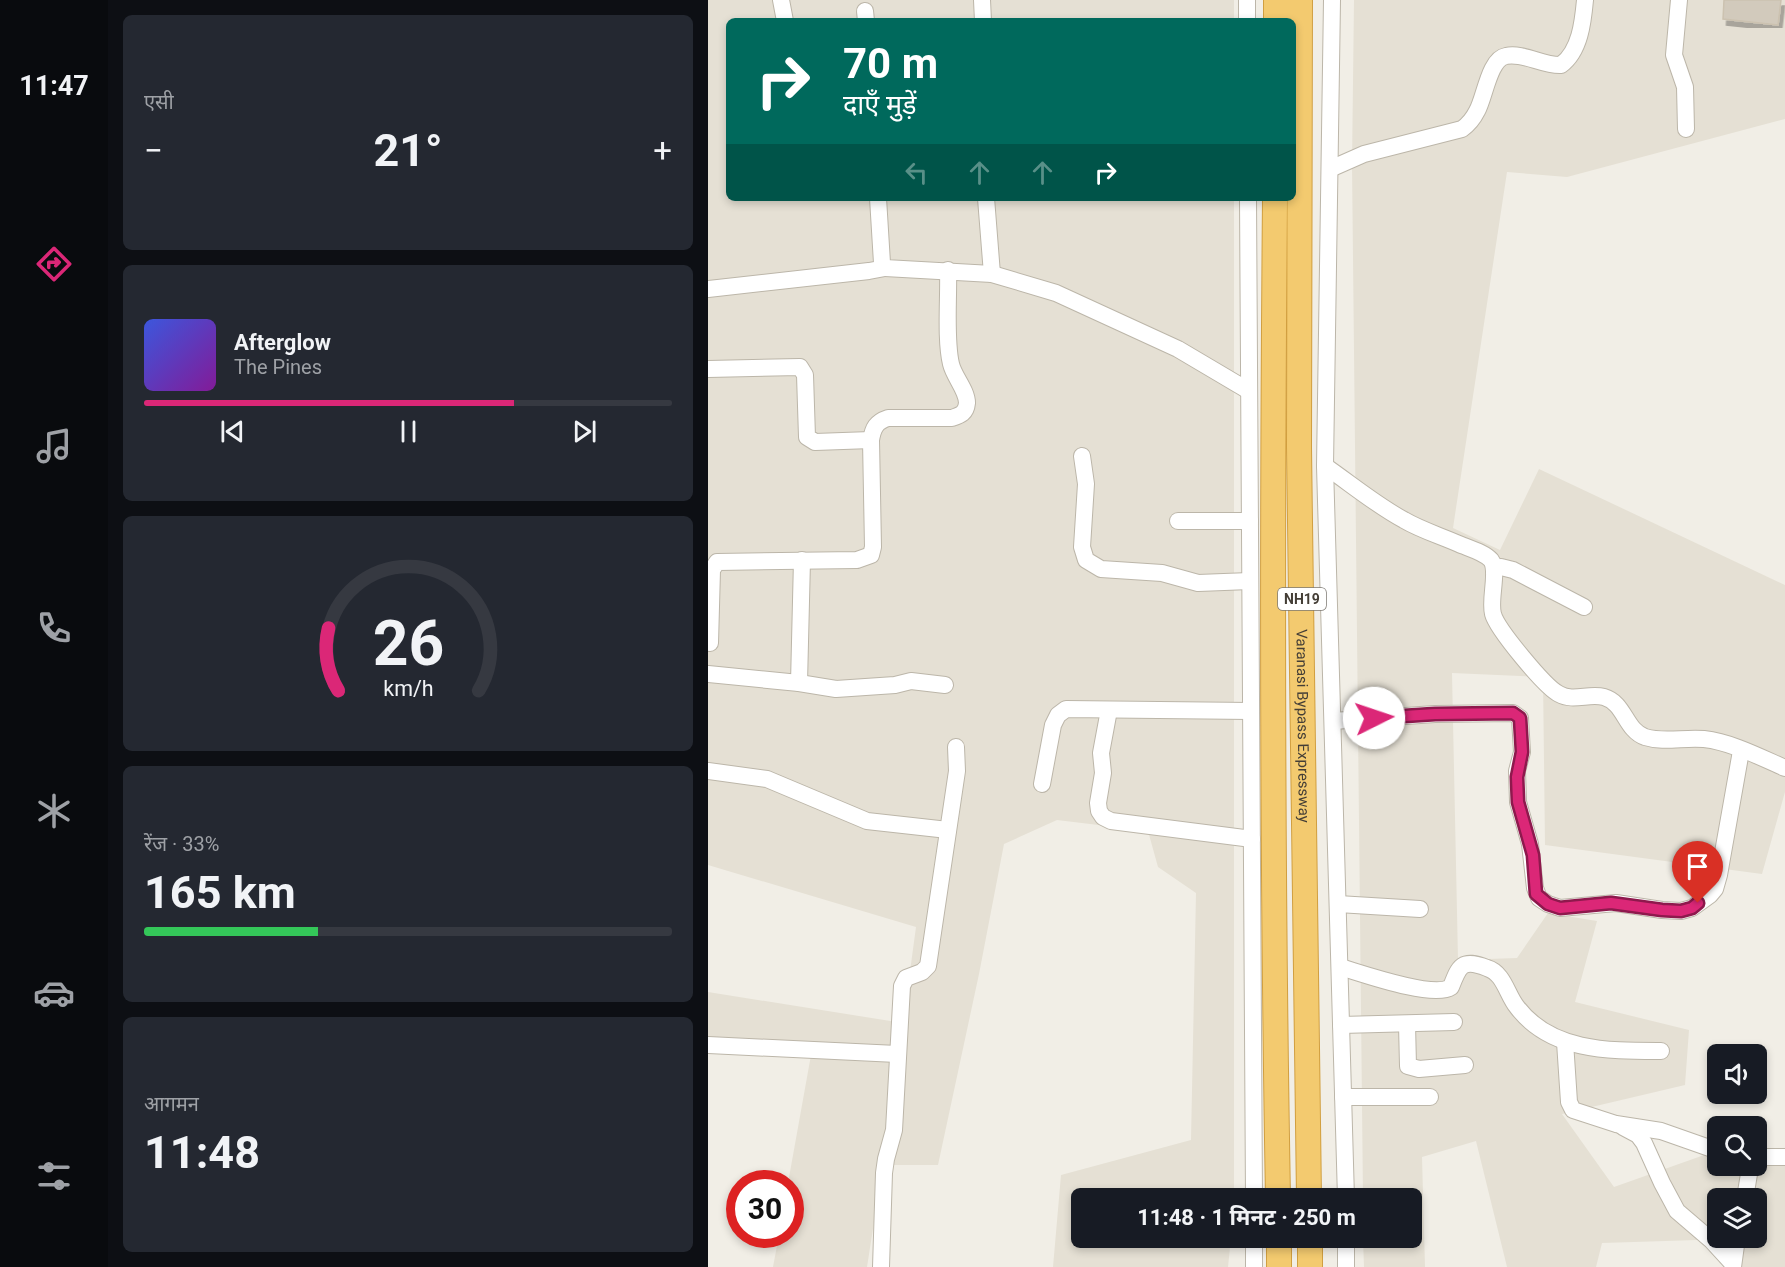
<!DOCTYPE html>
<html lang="hi">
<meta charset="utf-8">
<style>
body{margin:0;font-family:Roboto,"Noto Sans Devanagari",sans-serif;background:#242831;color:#f1f3f6;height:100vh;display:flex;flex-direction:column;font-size:22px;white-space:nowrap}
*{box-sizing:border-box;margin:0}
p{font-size:20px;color:#9ea1a6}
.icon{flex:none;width:33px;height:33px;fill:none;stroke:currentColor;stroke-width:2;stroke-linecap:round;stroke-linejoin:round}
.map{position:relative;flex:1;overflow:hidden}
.side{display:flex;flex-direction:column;gap:15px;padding:15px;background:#0d0f14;width:600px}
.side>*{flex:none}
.hud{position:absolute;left:18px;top:18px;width:570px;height:183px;border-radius:9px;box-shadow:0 3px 9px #0003;background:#00695c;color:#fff;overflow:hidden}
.fabs{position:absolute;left:999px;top:1044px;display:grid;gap:12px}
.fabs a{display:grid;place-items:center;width:60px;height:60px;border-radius:9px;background:#171b24;box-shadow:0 3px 9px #0003;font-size:30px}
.speed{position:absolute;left:18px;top:1170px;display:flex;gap:12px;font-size:30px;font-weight:700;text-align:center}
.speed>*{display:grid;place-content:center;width:78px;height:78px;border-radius:50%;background:#171b24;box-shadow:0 3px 9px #0003;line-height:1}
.speed .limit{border:9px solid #d22;background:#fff;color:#111}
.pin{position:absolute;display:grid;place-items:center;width:51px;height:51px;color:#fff;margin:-62px -26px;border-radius:50% 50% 50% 0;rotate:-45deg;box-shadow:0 0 6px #0007}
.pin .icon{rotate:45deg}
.me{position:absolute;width:66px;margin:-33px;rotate:86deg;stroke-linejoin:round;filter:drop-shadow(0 0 4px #0008)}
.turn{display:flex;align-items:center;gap:21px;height:126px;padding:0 18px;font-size:27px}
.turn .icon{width:78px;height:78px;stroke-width:2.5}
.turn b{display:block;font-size:42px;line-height:51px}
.lanes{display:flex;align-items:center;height:57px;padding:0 18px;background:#0003;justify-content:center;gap:30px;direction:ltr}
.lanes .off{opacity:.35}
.big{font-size:45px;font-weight:700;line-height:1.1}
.side .widget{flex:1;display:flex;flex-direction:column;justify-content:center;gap:9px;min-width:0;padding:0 21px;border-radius:9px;background:#242831}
.side .dial{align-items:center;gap:0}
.dial svg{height:156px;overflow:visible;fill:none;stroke:#363941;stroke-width:7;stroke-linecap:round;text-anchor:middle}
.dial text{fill:#f1f3f6;stroke:none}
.song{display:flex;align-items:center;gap:18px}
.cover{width:72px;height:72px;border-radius:9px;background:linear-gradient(135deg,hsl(230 70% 55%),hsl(290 70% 35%))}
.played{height:6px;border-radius:3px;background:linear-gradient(90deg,#db2777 70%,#363941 70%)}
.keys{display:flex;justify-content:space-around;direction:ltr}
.heat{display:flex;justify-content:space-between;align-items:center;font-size:33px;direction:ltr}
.charge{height:9px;border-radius:4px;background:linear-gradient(90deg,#34c759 33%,#363941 0)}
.trip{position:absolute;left:363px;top:1188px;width:351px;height:60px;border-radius:9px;background:#171b24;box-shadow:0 3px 9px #0003;font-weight:700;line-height:60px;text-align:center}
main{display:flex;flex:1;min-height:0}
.dock{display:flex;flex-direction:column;width:108px;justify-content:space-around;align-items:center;background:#090b0e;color:#9ea1a6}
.dock .icon{width:42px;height:42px}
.dock .active{color:#db2777}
.dock b{font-size:27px;color:#f1f3f6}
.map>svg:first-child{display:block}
.residential{fill:#e5e0d4;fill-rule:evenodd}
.building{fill:#d2cabc;stroke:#ccc2b0;stroke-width:1.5;filter:url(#shadow)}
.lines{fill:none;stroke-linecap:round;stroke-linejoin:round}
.minor-casing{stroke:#bcb6a9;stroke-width:18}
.highway-casing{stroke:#d19f40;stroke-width:26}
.minor{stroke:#fff;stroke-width:16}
.highway{stroke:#f3ca6f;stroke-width:24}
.route-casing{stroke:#8e194d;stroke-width:15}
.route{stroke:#db2777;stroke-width:10}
.labels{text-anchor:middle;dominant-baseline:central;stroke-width:4.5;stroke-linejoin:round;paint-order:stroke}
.shield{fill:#fff;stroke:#7c7872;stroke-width:1.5}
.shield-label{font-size:14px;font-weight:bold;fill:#443e36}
.street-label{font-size:15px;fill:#443e36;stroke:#fff}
</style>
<main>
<nav class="dock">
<b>11:47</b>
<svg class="icon active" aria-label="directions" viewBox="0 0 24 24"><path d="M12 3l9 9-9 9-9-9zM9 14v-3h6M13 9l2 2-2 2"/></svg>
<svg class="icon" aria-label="music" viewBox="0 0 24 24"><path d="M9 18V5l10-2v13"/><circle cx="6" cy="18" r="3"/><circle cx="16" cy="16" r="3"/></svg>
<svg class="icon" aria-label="phone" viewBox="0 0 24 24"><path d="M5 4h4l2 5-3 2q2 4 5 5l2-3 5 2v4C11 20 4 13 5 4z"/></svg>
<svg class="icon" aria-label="climate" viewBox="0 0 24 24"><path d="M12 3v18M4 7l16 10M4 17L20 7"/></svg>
<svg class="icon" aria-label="car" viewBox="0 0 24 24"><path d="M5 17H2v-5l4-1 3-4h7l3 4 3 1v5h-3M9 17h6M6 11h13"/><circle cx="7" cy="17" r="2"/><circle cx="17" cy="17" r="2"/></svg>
<svg class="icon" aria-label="filters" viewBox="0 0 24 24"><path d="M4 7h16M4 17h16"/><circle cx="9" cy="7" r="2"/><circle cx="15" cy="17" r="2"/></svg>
</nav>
<section class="side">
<div class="widget"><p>एसी</p>
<div class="heat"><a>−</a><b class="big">21°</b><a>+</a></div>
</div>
<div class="widget">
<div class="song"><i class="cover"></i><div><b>Afterglow</b><p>The Pines</p></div></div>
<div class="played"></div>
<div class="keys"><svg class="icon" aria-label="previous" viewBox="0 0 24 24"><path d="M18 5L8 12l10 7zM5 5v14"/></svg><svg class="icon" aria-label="pause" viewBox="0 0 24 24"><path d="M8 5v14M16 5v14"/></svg><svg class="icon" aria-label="next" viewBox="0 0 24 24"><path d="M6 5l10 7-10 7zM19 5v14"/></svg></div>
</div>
<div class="widget dial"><svg viewBox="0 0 100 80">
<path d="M14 69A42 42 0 1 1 86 69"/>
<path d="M14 69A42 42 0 0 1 9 37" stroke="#db2777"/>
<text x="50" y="56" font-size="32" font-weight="700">26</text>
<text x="50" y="72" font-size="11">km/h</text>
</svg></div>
<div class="widget"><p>रेंज · 33%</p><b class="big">165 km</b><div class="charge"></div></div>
<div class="widget"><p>आगमन</p><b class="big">11:48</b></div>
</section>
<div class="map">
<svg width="1077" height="1267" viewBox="0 0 1077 1267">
<defs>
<filter id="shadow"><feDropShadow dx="3.5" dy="6" stdDeviation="0" flood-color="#0004"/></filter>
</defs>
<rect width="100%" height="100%" fill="#f1eee6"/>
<g class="residential">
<path d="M0,0h526v21h-505v177h505v1000h-152v40h149l-3,29h-175l8,-92 130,-35 5,-247 -38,-26 -10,-36 -91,-11 -53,24 -25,130 -41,191h-55l-16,102h-94l6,-32 11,-1v-50l-2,-1 23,-128 -103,-8v-55l195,31 13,-96 -208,-62z"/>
<path d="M646,0h431v119l-218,58 -60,-5 -54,356 47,22 39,-81 246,116v207l-23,82 -217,-29 -2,-168 -91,-4 6,287 59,-2 31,-45 49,8 -22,81 114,28 -4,55 -123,29 52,73 93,-33h10l1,12h38l1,-12 28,-1v114h-53l-3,-28 -127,4 -6,24h-89l-31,-126 -54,16 3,110h-61l-1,-29h49v-40h-49l-11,-1034zM1010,1198h38v40h-38z"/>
</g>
<path class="building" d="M1016,0h57l-3,25 -55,-6z"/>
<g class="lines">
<g class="minor-casing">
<g id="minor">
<path d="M73,0l4,21"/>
<path d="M274,0l1,21"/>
<path d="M539,0v21"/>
<path d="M624,0l-7,466 21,732"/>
<path d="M971,0l-5,55 11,32 1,42"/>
<path d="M157,11l1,10"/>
<path d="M622,169l34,-15 98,-25c7,-5 11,-10 15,-18 8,-14 12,-52 29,-55 17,-4 37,10 55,9 19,-14 22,-43 24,-65"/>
<path d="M170,198l4,65 3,5 107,6 64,19 122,56 71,42"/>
<path d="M278,198l6,76"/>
<path d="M540,198l6,1000"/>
<path d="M0,289l161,-18 16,-3"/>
<path d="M0,369l92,-2 5,8 2,62 8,5 56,-2"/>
<path d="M374,456l4,28 -4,63 4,13 15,9 61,4 36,10 52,-2"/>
<path d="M617,466c26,18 51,39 79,54 17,10 37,16 55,24 9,4 25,8 32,16 8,11 -2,39 2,54 4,15 52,73 66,80 14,8 30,-1 45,3 21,6 21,33 41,40 19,6 39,0 59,2 27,3 56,18 81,29"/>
<path d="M470,521h72"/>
<path d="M786,569l7,-2 12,3 71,37"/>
<path d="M2,643l2,-73 5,-8 140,-2 14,-5 2,-8 -2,-107c2,-12 5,-18 17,-22h64c9,-3 14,-5 15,-15 0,-13 -13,-26 -16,-39 -6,-25 -2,-67 -3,-94"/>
<path d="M0,674l91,9 37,6 59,-4 16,-4 34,4"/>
<path d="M91,683l3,-123"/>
<path d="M401,710l-8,43 2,20 -5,30 1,8 4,6 8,4 141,18"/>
<path d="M625,721l102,-7 78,-1 7,5 2,34 -5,19 1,31 12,42 5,44 4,10 9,6 12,4 56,-5 46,7 19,1 11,-3 18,-13 5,-6 4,-14 22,-124"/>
<path d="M0,771l59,8 100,42 81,9"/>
<path d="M334,784l11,-59 5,-10 8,-6 185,2"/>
<path d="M630,904l82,5"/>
<path d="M632,967c21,6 93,32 111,20 8,-21 11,-29 36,-19 17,5 20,27 30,39 34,45 93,44 144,44"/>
<path d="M699,1024l1,42 11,3 46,-4"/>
<path d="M633,1025l113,-3"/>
<path d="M857,1042l4,60 4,8 43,14 45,7 57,20"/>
<path d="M0,1045l189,9"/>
<path d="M635,1097h87"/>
<path d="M915,1127l15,8 6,8 18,40 15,28 35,30 21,23"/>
<path d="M1048,1157h29"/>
<path d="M1037,1198l4,-24v-8"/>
<path d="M546,1238v29"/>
<path d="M638,1238v29"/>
<path d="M173,1267l3,-94 2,-14 8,-29 8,-144 4,-8 16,-6 6,-6 29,-195 -1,-24"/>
<path d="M1025,1267l4,-29"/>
</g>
</g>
<g class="highway-casing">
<g id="highway">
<path id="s1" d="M592,0l-1,447 10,751"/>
<path d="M568,21v-21"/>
<path d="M567,198c-3,334 -3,667 3,1000"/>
<path d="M571,1238v29"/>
<path d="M602,1238v29"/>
</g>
</g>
<use href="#minor" class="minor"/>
<use href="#highway" class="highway"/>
</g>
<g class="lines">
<g class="route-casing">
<path id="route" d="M666,718l61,-4 78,-1 7,5 2,34 -5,25 1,25 15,53 3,39 12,10 12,4 51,-5 51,7 19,1 11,-3 6,-5"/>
</g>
<use href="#route" class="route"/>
</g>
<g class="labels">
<rect class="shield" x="570" y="588" width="48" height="22" rx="4.5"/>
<g class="shield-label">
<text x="594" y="599">NH19</text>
</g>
<g class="street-label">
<text stroke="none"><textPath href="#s1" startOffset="726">Varanasi Bypass Expressway</textPath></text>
</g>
</g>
</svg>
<div class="fabs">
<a><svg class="icon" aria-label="sound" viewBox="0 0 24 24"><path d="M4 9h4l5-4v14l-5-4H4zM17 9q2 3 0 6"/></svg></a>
<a><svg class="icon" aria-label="search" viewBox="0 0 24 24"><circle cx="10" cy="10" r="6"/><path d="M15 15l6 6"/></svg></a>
<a><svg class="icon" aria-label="layers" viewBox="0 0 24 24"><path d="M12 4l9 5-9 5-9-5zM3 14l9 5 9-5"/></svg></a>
</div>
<div class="speed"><div class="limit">30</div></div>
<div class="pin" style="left:990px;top:903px;background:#d93025"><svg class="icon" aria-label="arrive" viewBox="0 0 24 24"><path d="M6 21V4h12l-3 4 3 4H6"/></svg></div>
<svg class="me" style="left:666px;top:718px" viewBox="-20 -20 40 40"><circle r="19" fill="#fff"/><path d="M0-13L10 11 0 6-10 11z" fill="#db2777"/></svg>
<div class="trip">11:48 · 1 मिनट · 250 m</div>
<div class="hud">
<div class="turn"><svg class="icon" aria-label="right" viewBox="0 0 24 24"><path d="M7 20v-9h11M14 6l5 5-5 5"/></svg><div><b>70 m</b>दाएँ मुड़ें</div></div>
<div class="lanes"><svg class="icon off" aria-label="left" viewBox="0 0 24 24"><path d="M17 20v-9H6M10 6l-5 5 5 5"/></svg><svg class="icon off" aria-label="ahead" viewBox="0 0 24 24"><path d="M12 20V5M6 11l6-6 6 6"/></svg><svg class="icon off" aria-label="ahead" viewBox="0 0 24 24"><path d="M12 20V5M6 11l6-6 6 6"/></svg><svg class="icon" aria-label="right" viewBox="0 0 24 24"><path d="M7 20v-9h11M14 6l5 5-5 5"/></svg></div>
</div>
</div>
</main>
